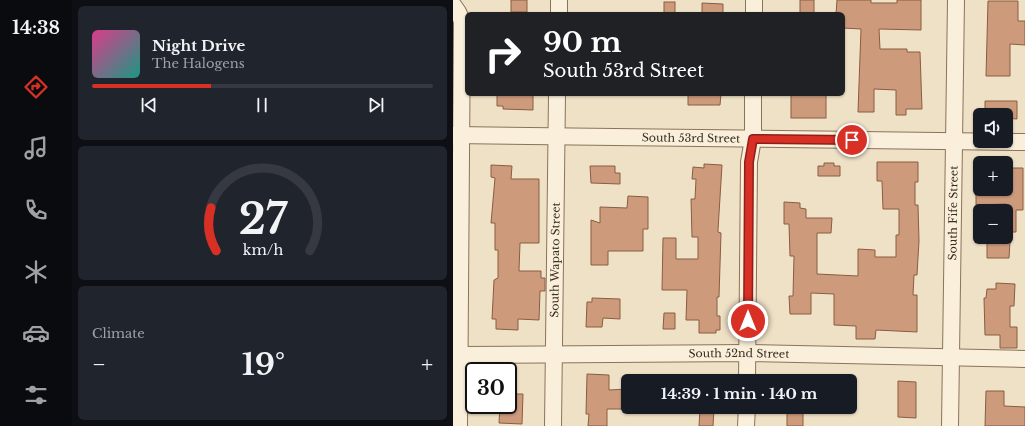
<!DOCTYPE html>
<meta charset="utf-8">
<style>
body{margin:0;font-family:"Libre Baskerville",serif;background:#20242c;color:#f1f3f6;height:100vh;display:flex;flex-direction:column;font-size:15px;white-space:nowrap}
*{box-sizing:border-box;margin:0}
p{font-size:13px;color:#9ea1a6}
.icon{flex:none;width:22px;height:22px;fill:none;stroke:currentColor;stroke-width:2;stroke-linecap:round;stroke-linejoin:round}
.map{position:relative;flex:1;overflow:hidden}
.drawer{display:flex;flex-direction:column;gap:6px;padding:6px;background:#0d0f14;width:381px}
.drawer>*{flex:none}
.top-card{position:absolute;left:12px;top:12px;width:380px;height:84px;border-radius:6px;box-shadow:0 1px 3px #0004;background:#202124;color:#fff;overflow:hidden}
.controls{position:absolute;left:520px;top:108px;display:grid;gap:8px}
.controls a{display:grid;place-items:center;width:40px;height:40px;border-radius:6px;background:#171b24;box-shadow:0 1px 3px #0004;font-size:20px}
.speed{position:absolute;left:12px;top:362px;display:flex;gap:8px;font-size:20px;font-weight:700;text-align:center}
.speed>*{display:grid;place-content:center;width:52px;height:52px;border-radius:50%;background:#171b24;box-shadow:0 1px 3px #0004;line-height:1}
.speed .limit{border:2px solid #111;border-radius:6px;background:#fff;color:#111}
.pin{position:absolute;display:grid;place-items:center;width:34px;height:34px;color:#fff;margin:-17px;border:2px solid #fff;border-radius:50%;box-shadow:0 1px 4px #0007}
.me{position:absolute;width:44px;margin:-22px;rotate:0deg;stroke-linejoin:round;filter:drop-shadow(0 0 3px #0008)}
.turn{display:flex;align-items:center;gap:14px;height:84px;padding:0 12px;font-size:18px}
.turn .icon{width:52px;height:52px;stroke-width:2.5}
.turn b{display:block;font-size:28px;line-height:34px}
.big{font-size:30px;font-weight:700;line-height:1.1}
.drawer .tile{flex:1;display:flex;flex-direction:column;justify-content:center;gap:6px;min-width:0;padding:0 14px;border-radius:6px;background:#20242c}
.drawer .dial{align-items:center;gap:0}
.dial svg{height:104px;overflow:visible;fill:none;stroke:#363941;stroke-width:7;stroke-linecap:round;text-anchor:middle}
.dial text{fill:#f1f3f6;stroke:none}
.song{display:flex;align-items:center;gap:12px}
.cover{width:48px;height:48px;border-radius:6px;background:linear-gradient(135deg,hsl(330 70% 55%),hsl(170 70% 35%))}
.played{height:4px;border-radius:2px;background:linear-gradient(90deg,#d93025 35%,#363941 35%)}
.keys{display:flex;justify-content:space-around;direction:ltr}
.heat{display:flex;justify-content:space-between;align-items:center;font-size:22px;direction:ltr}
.trip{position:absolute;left:168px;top:374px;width:236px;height:40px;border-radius:6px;background:#171b24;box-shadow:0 1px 3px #0004;font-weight:700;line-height:40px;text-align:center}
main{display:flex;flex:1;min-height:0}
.dock{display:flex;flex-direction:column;width:72px;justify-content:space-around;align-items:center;background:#090b0e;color:#9ea1a6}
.dock .icon{width:28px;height:28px}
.dock .active{color:#d93025}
.dock b{font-size:18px;color:#f1f3f6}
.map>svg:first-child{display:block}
.building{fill:#cd9b7c;stroke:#8a5c41}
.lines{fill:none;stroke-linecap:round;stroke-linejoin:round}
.street-casing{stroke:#8a735c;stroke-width:18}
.street{stroke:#f9efda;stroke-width:16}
.route-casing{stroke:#8d1f18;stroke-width:10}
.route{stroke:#d93025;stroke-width:7}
.labels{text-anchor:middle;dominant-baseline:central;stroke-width:4;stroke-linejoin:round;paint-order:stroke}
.street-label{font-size:11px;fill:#3a2c1f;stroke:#f6ecd6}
</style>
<main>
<nav class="dock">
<b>14:38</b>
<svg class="icon active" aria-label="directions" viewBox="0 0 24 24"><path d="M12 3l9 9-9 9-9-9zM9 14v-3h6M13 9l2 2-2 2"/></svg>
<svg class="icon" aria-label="music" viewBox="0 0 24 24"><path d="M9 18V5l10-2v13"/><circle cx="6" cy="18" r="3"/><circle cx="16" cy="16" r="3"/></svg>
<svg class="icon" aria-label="phone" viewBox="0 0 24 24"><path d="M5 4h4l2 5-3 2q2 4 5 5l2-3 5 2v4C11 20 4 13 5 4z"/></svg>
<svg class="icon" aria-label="climate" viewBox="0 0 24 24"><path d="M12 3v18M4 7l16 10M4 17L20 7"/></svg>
<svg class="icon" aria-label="car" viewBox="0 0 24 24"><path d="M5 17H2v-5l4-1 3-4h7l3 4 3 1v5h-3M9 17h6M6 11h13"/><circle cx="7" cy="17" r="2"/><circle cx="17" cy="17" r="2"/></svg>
<svg class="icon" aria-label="filters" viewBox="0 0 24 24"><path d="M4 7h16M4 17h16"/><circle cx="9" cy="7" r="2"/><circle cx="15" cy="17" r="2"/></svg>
</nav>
<section class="drawer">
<div class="tile">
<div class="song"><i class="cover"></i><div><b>Night Drive</b><p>The Halogens</p></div></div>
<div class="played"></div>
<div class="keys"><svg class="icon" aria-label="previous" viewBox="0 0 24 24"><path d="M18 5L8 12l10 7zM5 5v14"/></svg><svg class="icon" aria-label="pause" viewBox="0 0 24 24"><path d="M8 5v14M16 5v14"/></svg><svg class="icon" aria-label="next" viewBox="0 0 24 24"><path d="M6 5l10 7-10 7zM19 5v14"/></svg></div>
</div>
<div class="tile dial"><svg viewBox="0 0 100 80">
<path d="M14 69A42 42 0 1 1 86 69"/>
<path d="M14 69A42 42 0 0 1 10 36" stroke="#d93025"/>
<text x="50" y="56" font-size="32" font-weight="700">27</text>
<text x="50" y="72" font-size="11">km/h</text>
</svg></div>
<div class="tile"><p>Climate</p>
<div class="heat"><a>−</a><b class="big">19°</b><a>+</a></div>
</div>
</section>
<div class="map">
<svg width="572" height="426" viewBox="0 0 572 426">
<rect width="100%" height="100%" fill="#efe1c6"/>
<g class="building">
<rect x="58" y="0" width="16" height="12"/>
<rect x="347" y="0" width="14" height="14"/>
<path d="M384,0h34v3h26v-3h24v30l-42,-1 1,20h27v3h13l2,57h-16v6h-10v-25l-22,-1v23h-16l3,-83 -18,-1v-14h-7z"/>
<path d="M535,1h30v20h7v24l-15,-1v32h-24z"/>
<rect x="211" y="2" width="11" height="12"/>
<path d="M249,3l21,1v10h-21z"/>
<path d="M44,94h36v16l-30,-1v-3h-6z"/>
<path d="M243,94h25l-1,11h-32v-10z"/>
<rect x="338" y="94" width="35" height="24"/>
<path d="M532,101h32v18l-11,-1v-3h-21z"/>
<path d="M424,162h41v20h-3v23h3l1,36 -2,34h-3l-1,20h4v37l-41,-2 -1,9h-19v-13l-22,-1v-31l-23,-1v21h-21l-1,-18h4l1,-40h-4l-1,-32h-5v-22l16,1v5l6,1v9h26l-1,15h-14v41l41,2v-27l17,1v7h21v-22h3v-26h-16l-1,-28h-5z"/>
<path d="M371,163h10v3h6v10h-22v-10h6z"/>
<path d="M251,164l18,1 -4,65v2l3,1 -2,64h-2v19h3v14h-4v3h-17v-13h-13l1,-30h-25l1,-52h13v21h22v-22h-6l-1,-38h4l1,-20h-4l1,-12 11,1z"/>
<path d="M38,165l21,1 -1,13h28v64h-19l-1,28h22v7h4v13h-5l-1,29 -21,-1v11l-22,-1v-10h-4l2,-39 4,-2v-28h-3v-27h-4l4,-45 -4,-1z"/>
<path d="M137,166h25v7h5v11l-29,-1z"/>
<path d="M554,168h16v42h-7v22h-10v-28l-30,1v-11h8v-5h23z"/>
<path d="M175,196l20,1v32h-5v22h-35v14h-17v-45l9,3v-16l27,1z"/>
<path d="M534,242h23l-1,16h-22z"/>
<path d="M543,283l19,1 -1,22h-4v21h7v21h-17v-13h-15l-1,-37h2l1,-9h9z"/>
<path d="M139,298l28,1v20l-17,-1 -1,9h-16l1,-25h5z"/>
<path d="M211,313h11v16h-12z"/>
<path d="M134,374l22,1v15l19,-1v20h-21v17h-19l1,-12h-3z"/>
<path d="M445,381l18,1v36l-18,-1z"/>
<path d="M533,391h18v15l21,1v19h-40z"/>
<path d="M55,394h15l-1,30 -23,-1 1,-18h8z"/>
<path d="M247,409h14l-1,17h-14z"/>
<rect x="334" y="410" width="16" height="16"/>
</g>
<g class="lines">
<g class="street-casing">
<g id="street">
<path d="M0,5l5,7 4,9 -3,405"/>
<path d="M106,14v-14"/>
<path d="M301,14v-14"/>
<path id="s1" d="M0,135l572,7"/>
<path id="s2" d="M0,359l7,-4 288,-2 277,6"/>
<path d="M294,381l2,-219 4,-23v-45"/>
<path id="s3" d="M100,426l4,-332"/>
<path d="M293,426l1,-19"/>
<path id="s4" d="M497,426l6,-426"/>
</g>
</g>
<use href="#street" class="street"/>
</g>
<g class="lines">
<g class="route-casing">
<path id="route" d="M295,321l1,-159 4,-23 99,1"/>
</g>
<use href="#route" class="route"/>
</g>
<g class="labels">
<g class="street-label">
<text stroke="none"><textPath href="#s1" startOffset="238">South 53rd Street</textPath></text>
<text stroke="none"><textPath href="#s4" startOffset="213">South Fife Street</textPath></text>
<text stroke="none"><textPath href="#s3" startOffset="166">South Wapato Street</textPath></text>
<text stroke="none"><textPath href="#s2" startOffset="287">South 52nd Street</textPath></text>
</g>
</g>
</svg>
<div class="controls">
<a><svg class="icon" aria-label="sound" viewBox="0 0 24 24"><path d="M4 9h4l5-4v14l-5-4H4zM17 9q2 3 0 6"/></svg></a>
<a>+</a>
<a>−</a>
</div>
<div class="speed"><div class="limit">30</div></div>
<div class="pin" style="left:399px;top:140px;background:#d93025"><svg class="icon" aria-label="arrive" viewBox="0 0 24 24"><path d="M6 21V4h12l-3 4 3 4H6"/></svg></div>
<svg class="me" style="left:295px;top:321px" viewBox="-20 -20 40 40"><circle r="17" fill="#d93025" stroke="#fff" stroke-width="3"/><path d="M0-11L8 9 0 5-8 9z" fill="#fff"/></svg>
<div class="trip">14:39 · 1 min · 140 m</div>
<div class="top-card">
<div class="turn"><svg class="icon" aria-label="right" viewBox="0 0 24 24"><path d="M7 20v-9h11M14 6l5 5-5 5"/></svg><div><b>90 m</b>South 53rd Street</div></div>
</div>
</div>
</main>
